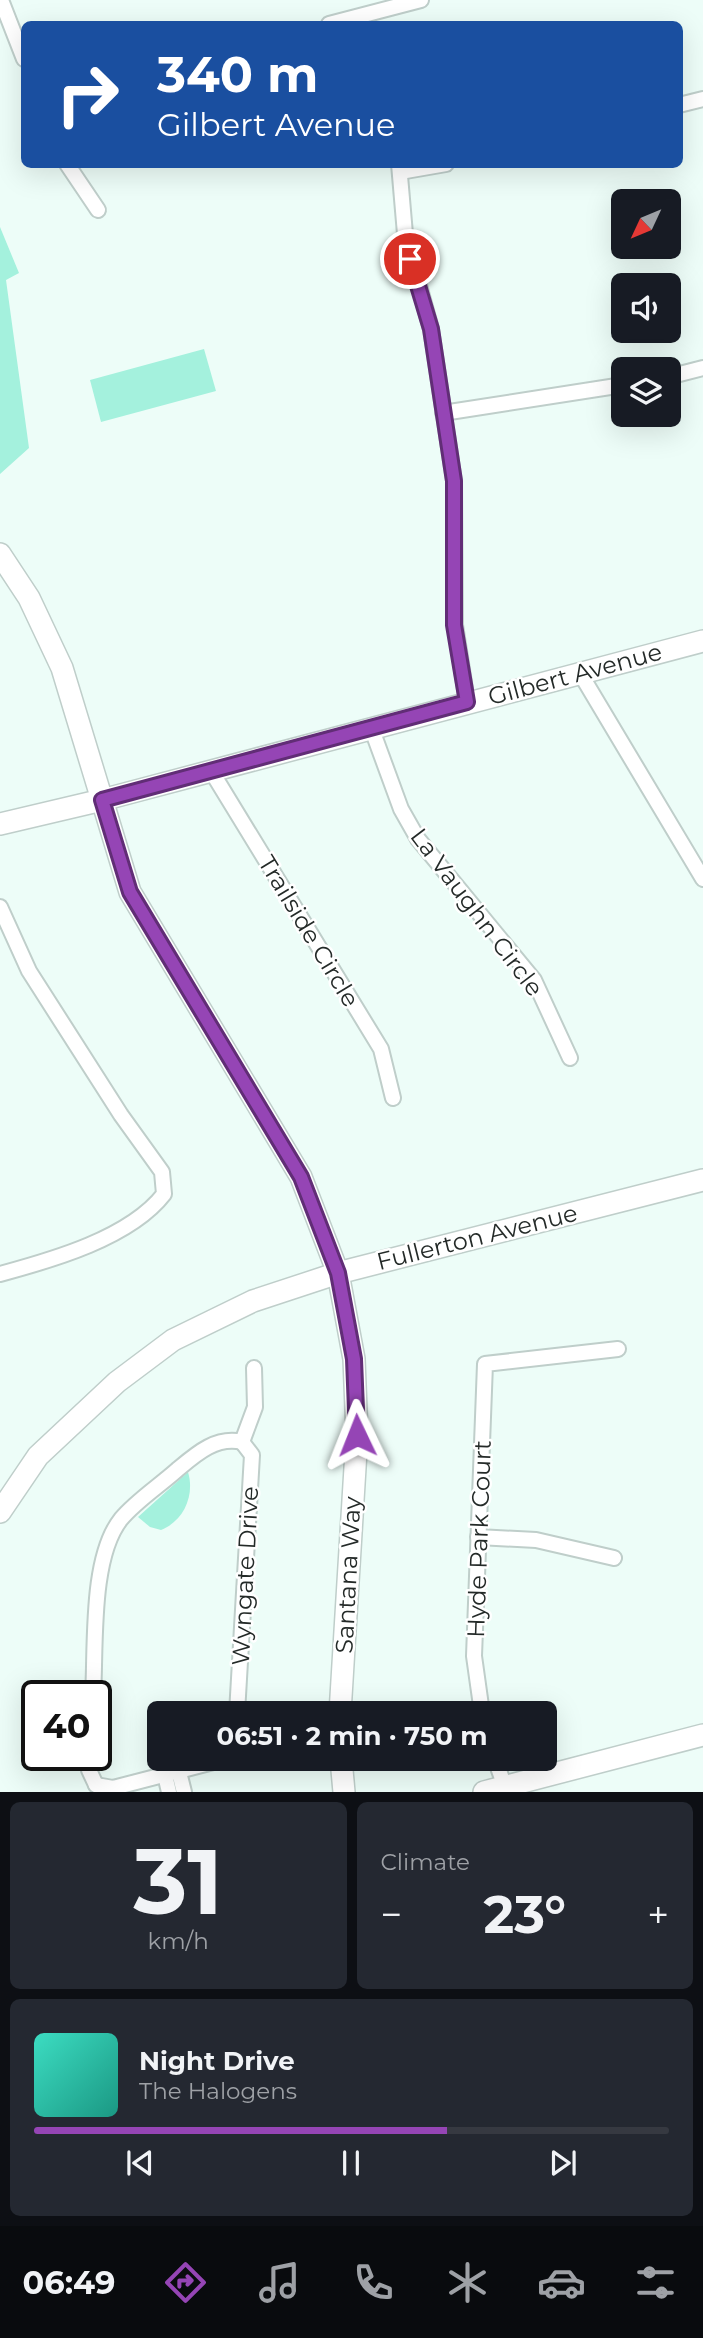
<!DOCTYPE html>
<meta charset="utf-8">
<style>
body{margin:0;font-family:Montserrat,sans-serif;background:#242831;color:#f1f3f6;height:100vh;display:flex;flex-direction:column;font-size:26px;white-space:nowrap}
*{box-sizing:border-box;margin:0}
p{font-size:23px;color:#9ea1a6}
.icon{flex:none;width:38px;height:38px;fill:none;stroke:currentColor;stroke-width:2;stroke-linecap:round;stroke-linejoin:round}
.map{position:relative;height:1792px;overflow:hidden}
.panel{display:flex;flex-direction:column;gap:10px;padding:10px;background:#0d0f14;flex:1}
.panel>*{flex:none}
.banner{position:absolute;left:21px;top:21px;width:662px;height:147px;border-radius:10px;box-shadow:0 7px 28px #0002;background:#1a4fa0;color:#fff;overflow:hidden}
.needle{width:46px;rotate:226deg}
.controls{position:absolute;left:611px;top:189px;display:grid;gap:14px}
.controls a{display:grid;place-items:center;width:70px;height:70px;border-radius:10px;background:#171b24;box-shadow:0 7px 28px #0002;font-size:35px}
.speed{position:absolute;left:21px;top:1680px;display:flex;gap:14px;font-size:35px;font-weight:700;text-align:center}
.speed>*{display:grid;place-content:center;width:91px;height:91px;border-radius:50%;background:#171b24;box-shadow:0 7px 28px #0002;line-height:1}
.speed .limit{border:4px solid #111;border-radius:10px;background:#fff;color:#111}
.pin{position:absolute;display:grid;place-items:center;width:60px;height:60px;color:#fff;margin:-30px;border:4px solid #fff;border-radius:50%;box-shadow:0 2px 7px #0007}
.me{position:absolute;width:77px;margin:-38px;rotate:358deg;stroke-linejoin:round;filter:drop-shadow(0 0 5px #0008)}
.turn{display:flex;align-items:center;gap:24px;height:147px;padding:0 21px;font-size:32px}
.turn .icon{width:91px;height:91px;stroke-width:2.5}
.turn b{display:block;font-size:49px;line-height:60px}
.big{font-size:52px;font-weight:700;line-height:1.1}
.panel .widget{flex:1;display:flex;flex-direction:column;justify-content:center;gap:10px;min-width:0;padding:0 24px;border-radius:10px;background:#242831}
.panel .dial{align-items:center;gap:0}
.dial b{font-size:91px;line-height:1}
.song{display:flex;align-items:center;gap:21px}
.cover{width:84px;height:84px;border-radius:10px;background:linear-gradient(135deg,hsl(170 70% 55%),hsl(170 70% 35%))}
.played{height:7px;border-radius:4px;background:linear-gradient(90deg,#9545b5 65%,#363941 65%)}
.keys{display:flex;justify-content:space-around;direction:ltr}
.heat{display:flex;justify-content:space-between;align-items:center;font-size:38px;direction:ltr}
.panel .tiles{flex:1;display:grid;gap:10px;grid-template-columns:1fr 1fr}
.widget:last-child{grid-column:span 2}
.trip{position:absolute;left:147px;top:1701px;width:410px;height:70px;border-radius:10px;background:#171b24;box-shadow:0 7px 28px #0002;font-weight:700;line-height:70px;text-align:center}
.tab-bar{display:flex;height:112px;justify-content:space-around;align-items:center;background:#090b0e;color:#9ea1a6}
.tab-bar .icon{width:49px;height:49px}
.tab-bar .on{color:#9545b5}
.tab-bar b{font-size:32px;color:#f1f3f6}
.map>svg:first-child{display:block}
.green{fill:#a4f1dd}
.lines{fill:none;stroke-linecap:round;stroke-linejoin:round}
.street-casing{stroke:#bfceca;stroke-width:18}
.secondary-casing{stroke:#bfceca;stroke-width:24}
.street{stroke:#fff;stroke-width:14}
.secondary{stroke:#fff;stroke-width:21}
.route-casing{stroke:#612d76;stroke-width:18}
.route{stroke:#9545b5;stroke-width:12}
.labels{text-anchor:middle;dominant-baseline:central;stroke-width:5;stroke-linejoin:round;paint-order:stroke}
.street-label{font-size:24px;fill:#242a28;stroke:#fff}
</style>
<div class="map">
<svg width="703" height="1792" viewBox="0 0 703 1792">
<rect width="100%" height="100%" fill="#edfdf8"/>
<g class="green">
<path d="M0,227l19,46 -13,7 23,168 -29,26z"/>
<path d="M204,349l12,42 -115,31 -11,-42z"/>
<path d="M188,1472c7,23 -4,49 -27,58l-11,-3 -12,-10z"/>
</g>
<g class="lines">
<g class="street-casing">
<g id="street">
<path d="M1,0l23,59"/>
<path d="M329,24l92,-24"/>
<path d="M679,105l24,-6"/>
<path d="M67,164l31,46"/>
<path d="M399,164l6,70 26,95 23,152 1,144 12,77"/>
<path d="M400,172l46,-8"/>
<path d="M668,377l35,-9"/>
<path d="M443,413l180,-28"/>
<path d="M580,673l123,206"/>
<path d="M371,727l30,82 17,30 116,141 36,78"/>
<path d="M210,769l171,280 12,49"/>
<path d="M0,907l29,64 92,144 41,57 2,22c-34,44 -112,66 -164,80"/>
<path d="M242,1442l13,-35 -1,-39"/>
<path d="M478,1537l58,3 78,18"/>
<path d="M93,1696c3,-50 -3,-138 28,-177 15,-18 38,-33 56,-49 19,-16 39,-34 65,-28"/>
<path d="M237,1713l15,-258 -10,-13"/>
<path d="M482,1713l-8,-57 11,-292 133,-15"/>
<path d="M90,1755l-1,15 7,15"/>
<path d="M495,1759l10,28"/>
<path d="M179,1772l5,20"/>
<path d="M165,1775l4,17"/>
<path d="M96,1785l17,3 112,-29"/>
</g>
</g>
<g class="secondary-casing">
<g id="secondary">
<path d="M0,554l29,44 33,70 68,224 171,285 37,96 16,86 3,76 -17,278"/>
<path d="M0,824l102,-24 601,-159"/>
<path d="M0,1512l38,-56 79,-74 56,-42 80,-39 85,-28 365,-93"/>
<path d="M341,1759l3,33"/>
<path d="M484,1792l219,-57"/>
</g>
</g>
<use href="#street" class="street"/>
<use href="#secondary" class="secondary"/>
</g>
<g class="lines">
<g class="route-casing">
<path id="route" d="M357,1435l-3,-76 -16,-86 -37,-96 -171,-285 -28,-92 365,-98 -13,-77v-144l-23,-152 -21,-70"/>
</g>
<use href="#route" class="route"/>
</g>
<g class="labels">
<g class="street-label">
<text transform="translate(575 674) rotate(-15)">Gilbert Avenue</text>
<text transform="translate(477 912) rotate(53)">La Vaughn Circle</text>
<text transform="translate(309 931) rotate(59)">Trailside Circle</text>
<text transform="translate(477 1237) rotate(-14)">Fullerton Avenue</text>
<text transform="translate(479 1539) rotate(-88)">Hyde Park Court</text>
<text transform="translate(348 1575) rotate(-87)">Santana Way</text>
<text transform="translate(245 1576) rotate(-87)">Wyngate Drive</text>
</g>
</g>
</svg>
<div class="controls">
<a><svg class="needle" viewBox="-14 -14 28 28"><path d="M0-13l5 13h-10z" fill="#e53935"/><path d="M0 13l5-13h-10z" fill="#9ea1a6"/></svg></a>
<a><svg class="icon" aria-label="sound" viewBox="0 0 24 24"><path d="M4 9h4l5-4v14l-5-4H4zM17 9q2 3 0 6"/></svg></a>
<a><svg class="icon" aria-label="layers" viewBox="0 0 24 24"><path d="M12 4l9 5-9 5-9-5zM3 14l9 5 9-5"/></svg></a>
</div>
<div class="speed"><div class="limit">40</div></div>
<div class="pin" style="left:410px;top:259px;background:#d93025"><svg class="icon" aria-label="arrive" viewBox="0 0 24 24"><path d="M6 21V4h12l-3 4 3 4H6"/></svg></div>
<svg class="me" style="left:357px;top:1435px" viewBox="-20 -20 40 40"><path d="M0-17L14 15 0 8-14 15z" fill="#9545b5" stroke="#fff" stroke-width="4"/></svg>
<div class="trip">06:51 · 2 min · 750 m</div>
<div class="banner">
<div class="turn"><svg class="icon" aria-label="right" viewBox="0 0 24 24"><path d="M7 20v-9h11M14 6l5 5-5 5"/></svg><div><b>340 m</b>Gilbert Avenue</div></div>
</div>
</div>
<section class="panel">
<div class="tiles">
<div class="widget dial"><b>31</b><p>km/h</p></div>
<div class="widget"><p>Climate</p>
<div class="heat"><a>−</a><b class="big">23°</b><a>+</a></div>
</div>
<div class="widget">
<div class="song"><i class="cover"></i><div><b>Night Drive</b><p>The Halogens</p></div></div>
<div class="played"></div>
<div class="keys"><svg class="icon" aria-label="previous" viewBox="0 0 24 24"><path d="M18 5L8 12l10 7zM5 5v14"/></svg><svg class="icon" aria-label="pause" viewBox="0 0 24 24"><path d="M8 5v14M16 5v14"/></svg><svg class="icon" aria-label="next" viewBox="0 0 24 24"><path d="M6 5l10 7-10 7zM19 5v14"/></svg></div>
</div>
</div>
</section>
<nav class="tab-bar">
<b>06:49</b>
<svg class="icon on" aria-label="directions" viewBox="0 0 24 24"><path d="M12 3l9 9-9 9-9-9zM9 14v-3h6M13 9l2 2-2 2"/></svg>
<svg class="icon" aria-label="music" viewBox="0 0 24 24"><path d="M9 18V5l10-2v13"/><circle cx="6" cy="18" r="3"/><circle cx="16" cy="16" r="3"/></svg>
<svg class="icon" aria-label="phone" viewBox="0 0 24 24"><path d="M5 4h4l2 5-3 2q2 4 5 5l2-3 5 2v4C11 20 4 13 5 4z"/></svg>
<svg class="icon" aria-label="climate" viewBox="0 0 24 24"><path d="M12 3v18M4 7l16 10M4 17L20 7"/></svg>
<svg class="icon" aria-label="car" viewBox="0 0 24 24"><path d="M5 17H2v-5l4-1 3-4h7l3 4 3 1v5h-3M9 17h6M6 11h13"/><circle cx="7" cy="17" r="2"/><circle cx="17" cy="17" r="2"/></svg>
<svg class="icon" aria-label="filters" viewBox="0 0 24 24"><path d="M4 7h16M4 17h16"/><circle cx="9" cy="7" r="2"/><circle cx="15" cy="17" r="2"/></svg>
</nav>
